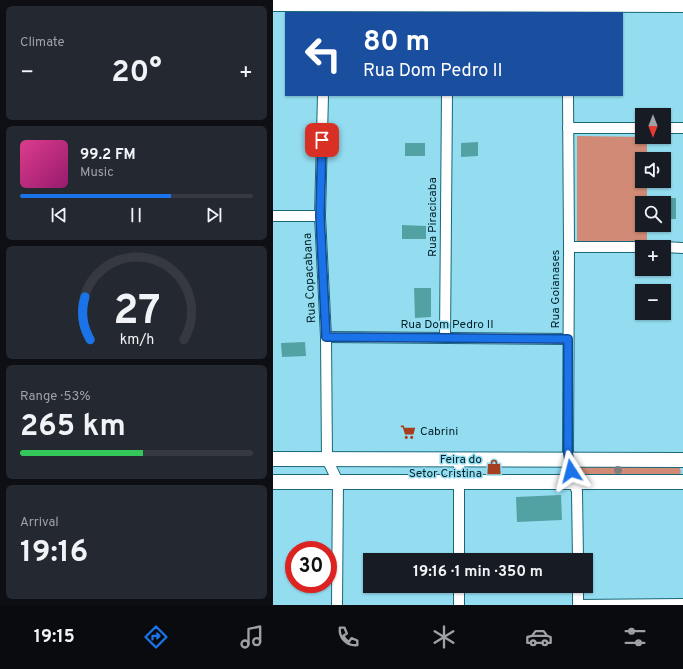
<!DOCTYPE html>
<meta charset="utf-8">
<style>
body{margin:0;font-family:Overpass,sans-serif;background:#242831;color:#f1f3f6;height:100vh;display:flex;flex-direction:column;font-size:15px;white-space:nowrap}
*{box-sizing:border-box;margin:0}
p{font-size:13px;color:#9ea1a6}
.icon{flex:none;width:22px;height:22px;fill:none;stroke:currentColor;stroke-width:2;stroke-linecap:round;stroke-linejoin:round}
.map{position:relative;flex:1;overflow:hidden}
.panel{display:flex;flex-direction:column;gap:6px;padding:6px;background:#0d0f14;width:273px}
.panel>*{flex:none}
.banner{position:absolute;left:12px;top:12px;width:338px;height:84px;border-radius:0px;box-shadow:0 1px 3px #0004;background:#1a4fa0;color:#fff;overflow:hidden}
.needle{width:26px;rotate:180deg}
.fabs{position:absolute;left:362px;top:108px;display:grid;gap:8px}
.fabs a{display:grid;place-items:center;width:36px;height:36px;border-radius:0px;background:#171b24;box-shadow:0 1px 3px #0004;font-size:20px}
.speed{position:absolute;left:12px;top:541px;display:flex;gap:8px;font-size:20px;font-weight:700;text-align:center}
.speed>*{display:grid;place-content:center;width:52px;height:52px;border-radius:50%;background:#171b24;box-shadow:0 1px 3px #0004;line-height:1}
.speed .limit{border:6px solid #d22;background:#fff;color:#111}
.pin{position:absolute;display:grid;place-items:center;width:34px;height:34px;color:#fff;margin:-17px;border-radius:8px;box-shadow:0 2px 6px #0006}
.me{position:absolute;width:44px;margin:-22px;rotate:351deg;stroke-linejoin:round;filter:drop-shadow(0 0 3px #0008)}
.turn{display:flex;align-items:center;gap:14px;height:84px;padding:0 12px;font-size:18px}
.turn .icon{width:52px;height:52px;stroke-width:2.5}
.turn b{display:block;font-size:28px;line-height:34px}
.big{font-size:30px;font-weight:700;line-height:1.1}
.panel .card{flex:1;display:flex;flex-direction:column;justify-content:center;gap:6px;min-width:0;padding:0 14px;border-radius:6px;background:#242831}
.panel .dial{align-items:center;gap:0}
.dial svg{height:104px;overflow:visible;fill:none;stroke:#363941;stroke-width:7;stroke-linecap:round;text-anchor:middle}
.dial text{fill:#f1f3f6;stroke:none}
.song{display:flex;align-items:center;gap:12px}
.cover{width:48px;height:48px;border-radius:6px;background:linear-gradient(135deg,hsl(330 70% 55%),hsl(320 70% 35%))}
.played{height:4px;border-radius:2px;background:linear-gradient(90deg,#1a73e8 65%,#363941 65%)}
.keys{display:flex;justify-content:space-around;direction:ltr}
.heat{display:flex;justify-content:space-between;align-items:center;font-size:22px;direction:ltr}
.charge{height:6px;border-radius:3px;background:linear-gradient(90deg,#34c759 53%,#363941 0)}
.trip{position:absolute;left:90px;top:553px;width:230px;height:40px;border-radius:0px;background:#171b24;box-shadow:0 1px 3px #0004;font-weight:700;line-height:40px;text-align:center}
.menu{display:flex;height:64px;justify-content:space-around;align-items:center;background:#090b0e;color:#9ea1a6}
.menu .icon{width:28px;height:28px}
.menu .current{color:#1a73e8}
.menu b{font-size:18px;color:#f1f3f6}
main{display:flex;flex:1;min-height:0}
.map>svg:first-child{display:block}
.green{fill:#d08a75}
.building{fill:#53a2a3}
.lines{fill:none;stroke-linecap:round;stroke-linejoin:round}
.street-casing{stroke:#18687a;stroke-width:12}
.secondary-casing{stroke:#18687a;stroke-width:16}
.street{stroke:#fff;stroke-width:10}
.secondary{stroke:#fff;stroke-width:14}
.tree{fill:#817c7a}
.route-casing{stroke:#114b97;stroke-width:10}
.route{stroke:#1a73e8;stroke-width:7}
.labels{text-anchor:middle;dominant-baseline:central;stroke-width:3;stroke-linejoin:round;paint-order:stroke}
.street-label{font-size:12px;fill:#03222a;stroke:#94ddf1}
.poi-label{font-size:12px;fill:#03222a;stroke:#94ddf1;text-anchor:start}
</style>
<main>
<section class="panel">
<div class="card"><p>Climate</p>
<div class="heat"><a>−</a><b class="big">20°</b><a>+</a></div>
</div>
<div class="card">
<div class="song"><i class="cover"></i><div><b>99.2 FM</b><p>Music</p></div></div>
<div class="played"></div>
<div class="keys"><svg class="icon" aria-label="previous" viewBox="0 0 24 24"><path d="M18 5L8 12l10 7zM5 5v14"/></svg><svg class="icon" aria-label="pause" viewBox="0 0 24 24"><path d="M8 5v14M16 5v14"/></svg><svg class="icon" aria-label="next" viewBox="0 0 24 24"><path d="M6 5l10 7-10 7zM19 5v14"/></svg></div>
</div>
<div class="card dial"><svg viewBox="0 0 100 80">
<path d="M14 69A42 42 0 1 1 86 69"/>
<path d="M14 69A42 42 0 0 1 10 36" stroke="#1a73e8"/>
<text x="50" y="56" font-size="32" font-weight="700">27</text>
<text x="50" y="72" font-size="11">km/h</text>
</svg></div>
<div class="card"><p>Range · 53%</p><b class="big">265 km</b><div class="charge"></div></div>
<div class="card"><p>Arrival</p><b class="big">19:16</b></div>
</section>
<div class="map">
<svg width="410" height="605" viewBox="0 0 410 605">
<rect width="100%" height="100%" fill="#94ddf1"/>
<g class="green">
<path d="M304,136l70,1v22h-5v22h5v22h-5v22h5v17l-70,-1z"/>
<path d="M308,466h98l2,6 -2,4h-98l-2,-5z"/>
</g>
<g class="building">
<path d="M205,142v14l-17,1v-14z"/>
<rect x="132" y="143" width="20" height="13"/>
<path d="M375,198h28v21h-12v-16h-16z"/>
<path d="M129,225l24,1v13h-24z"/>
<path d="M141,288h17v29l-16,1z"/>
<path d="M32,342l1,14 -24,1 -1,-14z"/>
<path d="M288,495l1,25 -45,2 -1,-25z"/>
</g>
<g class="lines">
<g class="street-casing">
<g id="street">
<path d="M50,95l-3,121 6,121 1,122 11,23 -1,123"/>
<path d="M295,95l1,152 -1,206 5,29 4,9 1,69"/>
<path d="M295,128h74"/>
<path d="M391,128h19"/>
<path d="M0,216h47"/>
<path d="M296,247h73"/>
<path d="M391,247l19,1"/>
<path d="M53,337l242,2"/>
<path d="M172,338l2,-243"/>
<path d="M186,459v101"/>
<path d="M186,586v19"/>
<path d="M305,586v19"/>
<path d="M305,605l105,-1"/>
</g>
</g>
<g class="secondary-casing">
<g id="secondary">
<path d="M0,4l410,1"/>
<path d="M0,459l410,1"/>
<path d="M0,482h410"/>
</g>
</g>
<use href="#street" class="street"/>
<use href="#secondary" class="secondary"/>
</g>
<circle class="tree" cx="345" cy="470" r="4"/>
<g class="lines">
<g class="route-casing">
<path id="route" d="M49,140l-2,76 6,121 242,2v114l3,18"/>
</g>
<use href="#route" class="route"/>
</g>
<defs>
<g id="supermarket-bare" transform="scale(1.2)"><path d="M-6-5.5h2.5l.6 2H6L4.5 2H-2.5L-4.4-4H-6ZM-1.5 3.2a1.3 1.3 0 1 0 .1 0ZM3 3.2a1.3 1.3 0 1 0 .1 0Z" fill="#a63f20" stroke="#94ddf1" stroke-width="2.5" paint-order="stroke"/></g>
<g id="shop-bare" transform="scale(1.2)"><path d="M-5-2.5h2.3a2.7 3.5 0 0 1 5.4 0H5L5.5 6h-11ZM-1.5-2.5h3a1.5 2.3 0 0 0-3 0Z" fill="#a63f20" stroke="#94ddf1" stroke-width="2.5" paint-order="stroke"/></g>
</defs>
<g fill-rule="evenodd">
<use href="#supermarket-bare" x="135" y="432"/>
<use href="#shop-bare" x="221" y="467"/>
</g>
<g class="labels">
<g class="street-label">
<text transform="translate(160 217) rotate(-90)">Rua Piracicaba</text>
<text transform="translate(37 278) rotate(-93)">Rua Copacabana</text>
<text transform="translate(283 289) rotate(-90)">Rua Goianases</text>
<text x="174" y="325">Rua Dom Pedro II</text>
</g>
<g class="poi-label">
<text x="147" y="432">Cabrini</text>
<text x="209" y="460" text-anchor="end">Feira do<tspan x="209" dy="14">Setor Cristina</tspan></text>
</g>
</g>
</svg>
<div class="fabs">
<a><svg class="needle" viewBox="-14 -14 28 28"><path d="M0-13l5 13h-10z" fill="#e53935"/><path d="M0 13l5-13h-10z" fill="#9ea1a6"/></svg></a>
<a><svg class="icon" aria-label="sound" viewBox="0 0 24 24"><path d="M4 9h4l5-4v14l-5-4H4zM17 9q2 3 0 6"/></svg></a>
<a><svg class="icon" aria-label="search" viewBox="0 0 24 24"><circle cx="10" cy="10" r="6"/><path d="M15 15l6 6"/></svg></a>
<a>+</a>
<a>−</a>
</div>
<div class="speed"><div class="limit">30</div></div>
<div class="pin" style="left:49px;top:140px;background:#d93025"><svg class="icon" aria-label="arrive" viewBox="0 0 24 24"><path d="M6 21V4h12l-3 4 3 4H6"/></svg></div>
<svg class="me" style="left:298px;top:471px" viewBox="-20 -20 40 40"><path d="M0-17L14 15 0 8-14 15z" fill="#1a73e8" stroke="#fff" stroke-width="4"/></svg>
<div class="trip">19:16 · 1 min · 350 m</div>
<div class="banner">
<div class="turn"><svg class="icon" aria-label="left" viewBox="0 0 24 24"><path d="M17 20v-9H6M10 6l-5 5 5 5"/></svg><div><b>80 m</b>Rua Dom Pedro II</div></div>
</div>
</div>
</main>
<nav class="menu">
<b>19:15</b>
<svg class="icon current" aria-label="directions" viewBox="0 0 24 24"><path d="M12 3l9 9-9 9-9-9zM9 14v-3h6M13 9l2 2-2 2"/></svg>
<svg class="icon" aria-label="music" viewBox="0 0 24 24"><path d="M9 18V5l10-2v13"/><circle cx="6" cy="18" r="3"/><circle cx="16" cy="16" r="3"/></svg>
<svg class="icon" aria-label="phone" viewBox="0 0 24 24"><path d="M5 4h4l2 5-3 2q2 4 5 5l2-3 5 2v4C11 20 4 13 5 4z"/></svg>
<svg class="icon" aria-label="climate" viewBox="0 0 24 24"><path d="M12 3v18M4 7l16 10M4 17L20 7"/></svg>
<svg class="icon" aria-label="car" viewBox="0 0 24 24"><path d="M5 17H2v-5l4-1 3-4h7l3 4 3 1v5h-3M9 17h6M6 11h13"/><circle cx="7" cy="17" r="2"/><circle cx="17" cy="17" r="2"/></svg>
<svg class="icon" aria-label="filters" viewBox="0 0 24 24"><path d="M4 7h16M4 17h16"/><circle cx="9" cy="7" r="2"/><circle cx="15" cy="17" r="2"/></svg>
</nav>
